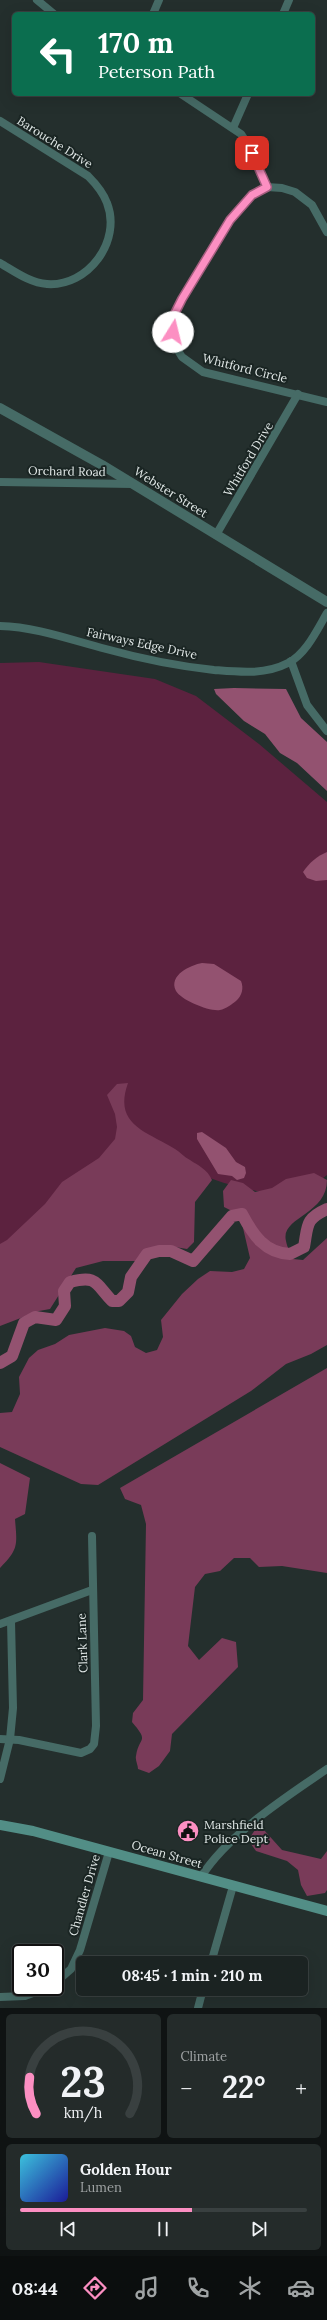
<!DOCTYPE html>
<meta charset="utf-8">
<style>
body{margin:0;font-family:Lora,serif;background:#242b2a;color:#f1f3f6;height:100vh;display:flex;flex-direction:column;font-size:15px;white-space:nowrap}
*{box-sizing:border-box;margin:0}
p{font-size:13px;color:#a0a4a5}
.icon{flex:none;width:22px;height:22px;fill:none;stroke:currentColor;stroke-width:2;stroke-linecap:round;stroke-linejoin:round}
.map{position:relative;height:2008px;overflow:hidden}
.drawer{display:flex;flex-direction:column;gap:6px;padding:6px;background:#0f1313;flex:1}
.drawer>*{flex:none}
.banner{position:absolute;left:12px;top:12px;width:303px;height:84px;border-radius:6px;box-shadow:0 4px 16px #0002,0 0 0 1px #394040;background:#0b6e4f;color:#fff;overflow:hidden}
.speed{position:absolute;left:12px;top:1944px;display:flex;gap:8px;font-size:20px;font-weight:700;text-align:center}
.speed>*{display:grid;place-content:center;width:52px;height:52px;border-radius:50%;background:#1b2322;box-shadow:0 4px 16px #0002,0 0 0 1px #394040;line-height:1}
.speed .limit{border:2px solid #111;border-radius:6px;background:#fff;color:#111}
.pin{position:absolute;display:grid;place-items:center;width:34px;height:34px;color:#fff;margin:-17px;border-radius:8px;box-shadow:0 2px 6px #0006}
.me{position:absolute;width:44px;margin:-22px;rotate:9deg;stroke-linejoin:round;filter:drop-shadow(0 0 3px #0008)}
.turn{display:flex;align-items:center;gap:14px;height:84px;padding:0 20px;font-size:18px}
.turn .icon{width:52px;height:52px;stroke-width:2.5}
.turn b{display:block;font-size:28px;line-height:34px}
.big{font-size:30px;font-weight:700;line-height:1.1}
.drawer .tile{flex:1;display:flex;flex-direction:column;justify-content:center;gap:6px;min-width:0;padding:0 14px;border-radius:6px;background:#242b2a}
.drawer .dial{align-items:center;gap:0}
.dial svg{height:104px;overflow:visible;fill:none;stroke:#394040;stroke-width:7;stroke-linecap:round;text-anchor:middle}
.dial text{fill:#f1f3f6;stroke:none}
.song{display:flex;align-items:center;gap:12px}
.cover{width:48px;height:48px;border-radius:6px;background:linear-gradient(135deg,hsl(190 70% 55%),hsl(240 70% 35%))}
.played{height:4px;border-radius:2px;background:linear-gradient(90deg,#fc8fc2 60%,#394040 60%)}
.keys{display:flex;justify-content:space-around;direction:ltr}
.heat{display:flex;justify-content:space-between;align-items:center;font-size:22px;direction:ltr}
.drawer .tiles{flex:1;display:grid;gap:6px;grid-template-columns:1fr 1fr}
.tile:last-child{grid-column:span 2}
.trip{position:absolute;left:76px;top:1956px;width:232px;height:40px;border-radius:6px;background:#1b2322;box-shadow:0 4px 16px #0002,0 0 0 1px #394040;font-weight:700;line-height:40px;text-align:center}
.tab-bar{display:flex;height:64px;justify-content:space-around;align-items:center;background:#0b0e0e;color:#a0a4a5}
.tab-bar .icon{width:28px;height:28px}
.tab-bar .current{color:#fc8fc2}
.tab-bar b{font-size:18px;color:#f1f3f6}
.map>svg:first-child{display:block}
.green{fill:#5c223f}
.forest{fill:#793b59}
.water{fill:#935270}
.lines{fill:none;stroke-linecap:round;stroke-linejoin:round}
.river{stroke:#935270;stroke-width:12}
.minor{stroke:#466b66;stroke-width:8}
.tertiary{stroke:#466b66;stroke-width:10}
.secondary{stroke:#528e86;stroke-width:10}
.route-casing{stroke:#a45d7e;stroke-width:10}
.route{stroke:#fc8fc2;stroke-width:7}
.labels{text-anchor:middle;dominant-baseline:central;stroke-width:4;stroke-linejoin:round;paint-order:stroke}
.street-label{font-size:12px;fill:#e2e9e8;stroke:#1a2523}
.poi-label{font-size:12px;fill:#e2e9e8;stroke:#1a2523;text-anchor:start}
</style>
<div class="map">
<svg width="327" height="2008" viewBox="0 0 327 2008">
<rect width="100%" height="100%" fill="#242f2d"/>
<path class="green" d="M39,662l116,17 41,17 63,48 68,58v373c-38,33 -93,12 -134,-3l-193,80v-589z"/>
<g class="forest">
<path d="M128,1083c-15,42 18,48 47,66 5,3 9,8 15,11 9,6 17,9 22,20l-17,22 -1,40 -7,7 -24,-4 -27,16h-33l-27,7 -26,41 -11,2 -39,15v-82l7,-4 38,-36 17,-22 37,-24 16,-19 2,-12 -2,-13 -8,-19 10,-11z"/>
<path d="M314,1173l13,7c0,35 -47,37 -41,61 1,6 5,13 7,18l10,1 24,-22v107l-16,9 -25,10 -35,27 -153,94 -17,-1 -81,-37v-34l12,-1 8,-18 -1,-17 10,-19 9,-8 17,-6 14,-9 36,-7 19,3 7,5 4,11 11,6 11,-3 6,-13 -2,-17 21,-26 16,-15 12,-8 22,1 12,-3 6,-11 -10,-43 -16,-8 -1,-16 8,-11 12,3 12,9 17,-4 14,-9z"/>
<path d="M327,1368v205l-45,-7 -23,1 -9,-9h-16l-14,13 -15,3 -10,13 -7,59 11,14 23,-22 14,4 2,25 -66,67 -2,17 -11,15 -10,7 -11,-4c0,-4 -3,-9 -2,-13 3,-20 14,-13 -4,-34l1,-9 10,-13 3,-176 -5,-19 -16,-6 -5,-11z"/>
<path d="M0,1463l30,15 -5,36 -10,5c2,26 4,30 -15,49z"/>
<path d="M255,1830h9l18,20 39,9 6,-8v39l-2,3 -18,3 -6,-11 -3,-15 -11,-9 -31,-10 -8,-11z"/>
</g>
<g class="water">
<path d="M234,688l52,1 15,29 26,24v49l-30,-28 -17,-10 -15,-19 -21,-13 -28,-27 -2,-5z"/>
<path d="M327,852v28l-11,1 -9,-3 -4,-6c6,-9 14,-16 24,-20z"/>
<path d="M202,963l12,1 27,17c3,7 1,15 -5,20 -4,3 -10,8 -16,9 -10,2 -39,-10 -44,-19 -8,-16 15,-26 26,-28z"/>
<path d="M202,1132l24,16 10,14 9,5 1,6 -2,5 -7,2 -5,-4 -14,-2 -21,-35v-6z"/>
</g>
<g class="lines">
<path class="river" d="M0,1363l12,-7 12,-33 11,-6 21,3 9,-14 -1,-15 6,-9c27,-7 25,1 42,19h7l9,-9 3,-15 16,-23 12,-3h12l22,10 39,-45 10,-2c11,21 23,39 48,40l14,-7c4,-22 1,-28 23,-38"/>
<g class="minor">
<path d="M37,0l17,14"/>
<path d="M153,14l6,-14"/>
<path d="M283,14l6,-14"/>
<path d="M181,94l60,40 7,11 19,42"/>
<path d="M0,121l88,55c8,8 15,16 19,27 15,38 -19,84 -60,81 -17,-1 -33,-13 -47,-21"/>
<path d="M233,128l15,-34"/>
<path d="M327,232l-15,-27 -17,-13 -13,-4 -15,-1 -15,8 -22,25 -48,79 -7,14 -2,19 4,17 5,8 21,15 124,30"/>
<path d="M0,482l133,2"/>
<path d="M216,535l82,-141"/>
<path d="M0,626c37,1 71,14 106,23 36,10 71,17 108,21 25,2 51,5 74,-7 18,-9 29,-33 39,-50"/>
<path d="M291,661l16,44 20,26"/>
<path d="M0,1624l92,-34"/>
<path d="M0,1739l19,1 62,13 9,-4 4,-5 2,-18 -4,-190"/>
<path d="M0,1779l10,-40 3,-31 -2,-87"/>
<path d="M201,1877c26,-42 85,-80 126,-108"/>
<path d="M211,1963l22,-77"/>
<path d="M55,1983l16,-14 9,-19 29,-98"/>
<path d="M0,1997l25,-1 24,-9"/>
<path d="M198,2008l5,-19"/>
</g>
<path class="tertiary" d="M0,408l102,57 225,137"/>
<path class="secondary" d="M0,1825l33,6 294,80"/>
</g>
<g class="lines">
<g class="route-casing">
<path id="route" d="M173,332l2,-19 7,-14 48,-79 22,-25 15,-8 -15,-34"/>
</g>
<use href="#route" class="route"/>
</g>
<defs>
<g id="civic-disc" transform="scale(1.15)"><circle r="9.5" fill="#fc8fc2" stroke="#1a2523"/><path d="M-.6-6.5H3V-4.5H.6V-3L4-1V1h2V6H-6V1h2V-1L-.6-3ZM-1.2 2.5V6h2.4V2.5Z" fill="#111"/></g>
</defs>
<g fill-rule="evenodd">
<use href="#civic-disc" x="188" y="1831"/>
</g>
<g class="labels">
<g class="street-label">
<text transform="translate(55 142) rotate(32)">Barouche Drive</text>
<text transform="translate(245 368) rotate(14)">Whitford Circle</text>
<text transform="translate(248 459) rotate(-59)">Whitford Drive</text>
<text transform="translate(67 471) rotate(1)">Orchard Road</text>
<text transform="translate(171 492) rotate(32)">Webster Street</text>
<text transform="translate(142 643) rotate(12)">Fairways Edge Drive</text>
<text transform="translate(82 1643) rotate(-92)">Clark Lane</text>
<text transform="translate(167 1854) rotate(16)">Ocean Street</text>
<text transform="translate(84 1895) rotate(-74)">Chandler Drive</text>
</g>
<g class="poi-label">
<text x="204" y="1824">Marshfield<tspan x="204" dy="14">Police Dept</tspan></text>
</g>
</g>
</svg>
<div class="speed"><div class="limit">30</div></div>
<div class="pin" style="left:252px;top:153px;background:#d93025"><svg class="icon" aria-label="arrive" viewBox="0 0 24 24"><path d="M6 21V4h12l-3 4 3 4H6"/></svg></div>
<svg class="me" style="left:173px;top:332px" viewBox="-20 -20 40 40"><circle r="19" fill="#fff"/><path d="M0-13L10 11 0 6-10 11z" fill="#fc8fc2"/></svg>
<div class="trip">08:45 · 1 min · 210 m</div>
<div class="banner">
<div class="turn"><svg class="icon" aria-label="left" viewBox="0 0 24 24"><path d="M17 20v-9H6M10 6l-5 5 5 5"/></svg><div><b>170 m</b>Peterson Path</div></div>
</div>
</div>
<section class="drawer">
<div class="tiles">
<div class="tile dial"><svg viewBox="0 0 100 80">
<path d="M14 69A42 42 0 1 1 86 69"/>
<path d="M14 69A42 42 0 0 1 9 41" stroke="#fc8fc2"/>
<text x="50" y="56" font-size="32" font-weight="700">23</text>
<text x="50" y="72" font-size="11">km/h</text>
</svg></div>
<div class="tile"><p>Climate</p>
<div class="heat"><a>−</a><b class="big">22°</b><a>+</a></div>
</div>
<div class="tile">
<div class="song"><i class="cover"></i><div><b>Golden Hour</b><p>Lumen</p></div></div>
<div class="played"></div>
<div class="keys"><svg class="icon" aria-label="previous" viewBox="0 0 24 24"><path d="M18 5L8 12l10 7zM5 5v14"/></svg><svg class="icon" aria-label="pause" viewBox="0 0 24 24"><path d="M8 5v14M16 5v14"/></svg><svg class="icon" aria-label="next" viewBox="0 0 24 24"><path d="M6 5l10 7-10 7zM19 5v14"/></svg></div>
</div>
</div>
</section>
<nav class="tab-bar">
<b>08:44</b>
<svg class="icon current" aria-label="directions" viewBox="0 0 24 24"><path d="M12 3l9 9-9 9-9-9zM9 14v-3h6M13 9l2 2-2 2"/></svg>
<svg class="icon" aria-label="music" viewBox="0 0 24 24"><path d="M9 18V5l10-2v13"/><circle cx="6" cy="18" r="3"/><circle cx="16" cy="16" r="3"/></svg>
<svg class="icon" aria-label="phone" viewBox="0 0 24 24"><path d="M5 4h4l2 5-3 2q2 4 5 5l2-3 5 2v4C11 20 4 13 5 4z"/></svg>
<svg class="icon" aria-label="climate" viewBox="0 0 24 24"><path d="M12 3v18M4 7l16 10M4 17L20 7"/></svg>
<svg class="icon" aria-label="car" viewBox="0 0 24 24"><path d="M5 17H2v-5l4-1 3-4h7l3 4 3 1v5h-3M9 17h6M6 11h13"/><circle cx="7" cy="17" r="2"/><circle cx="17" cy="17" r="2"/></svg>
</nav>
